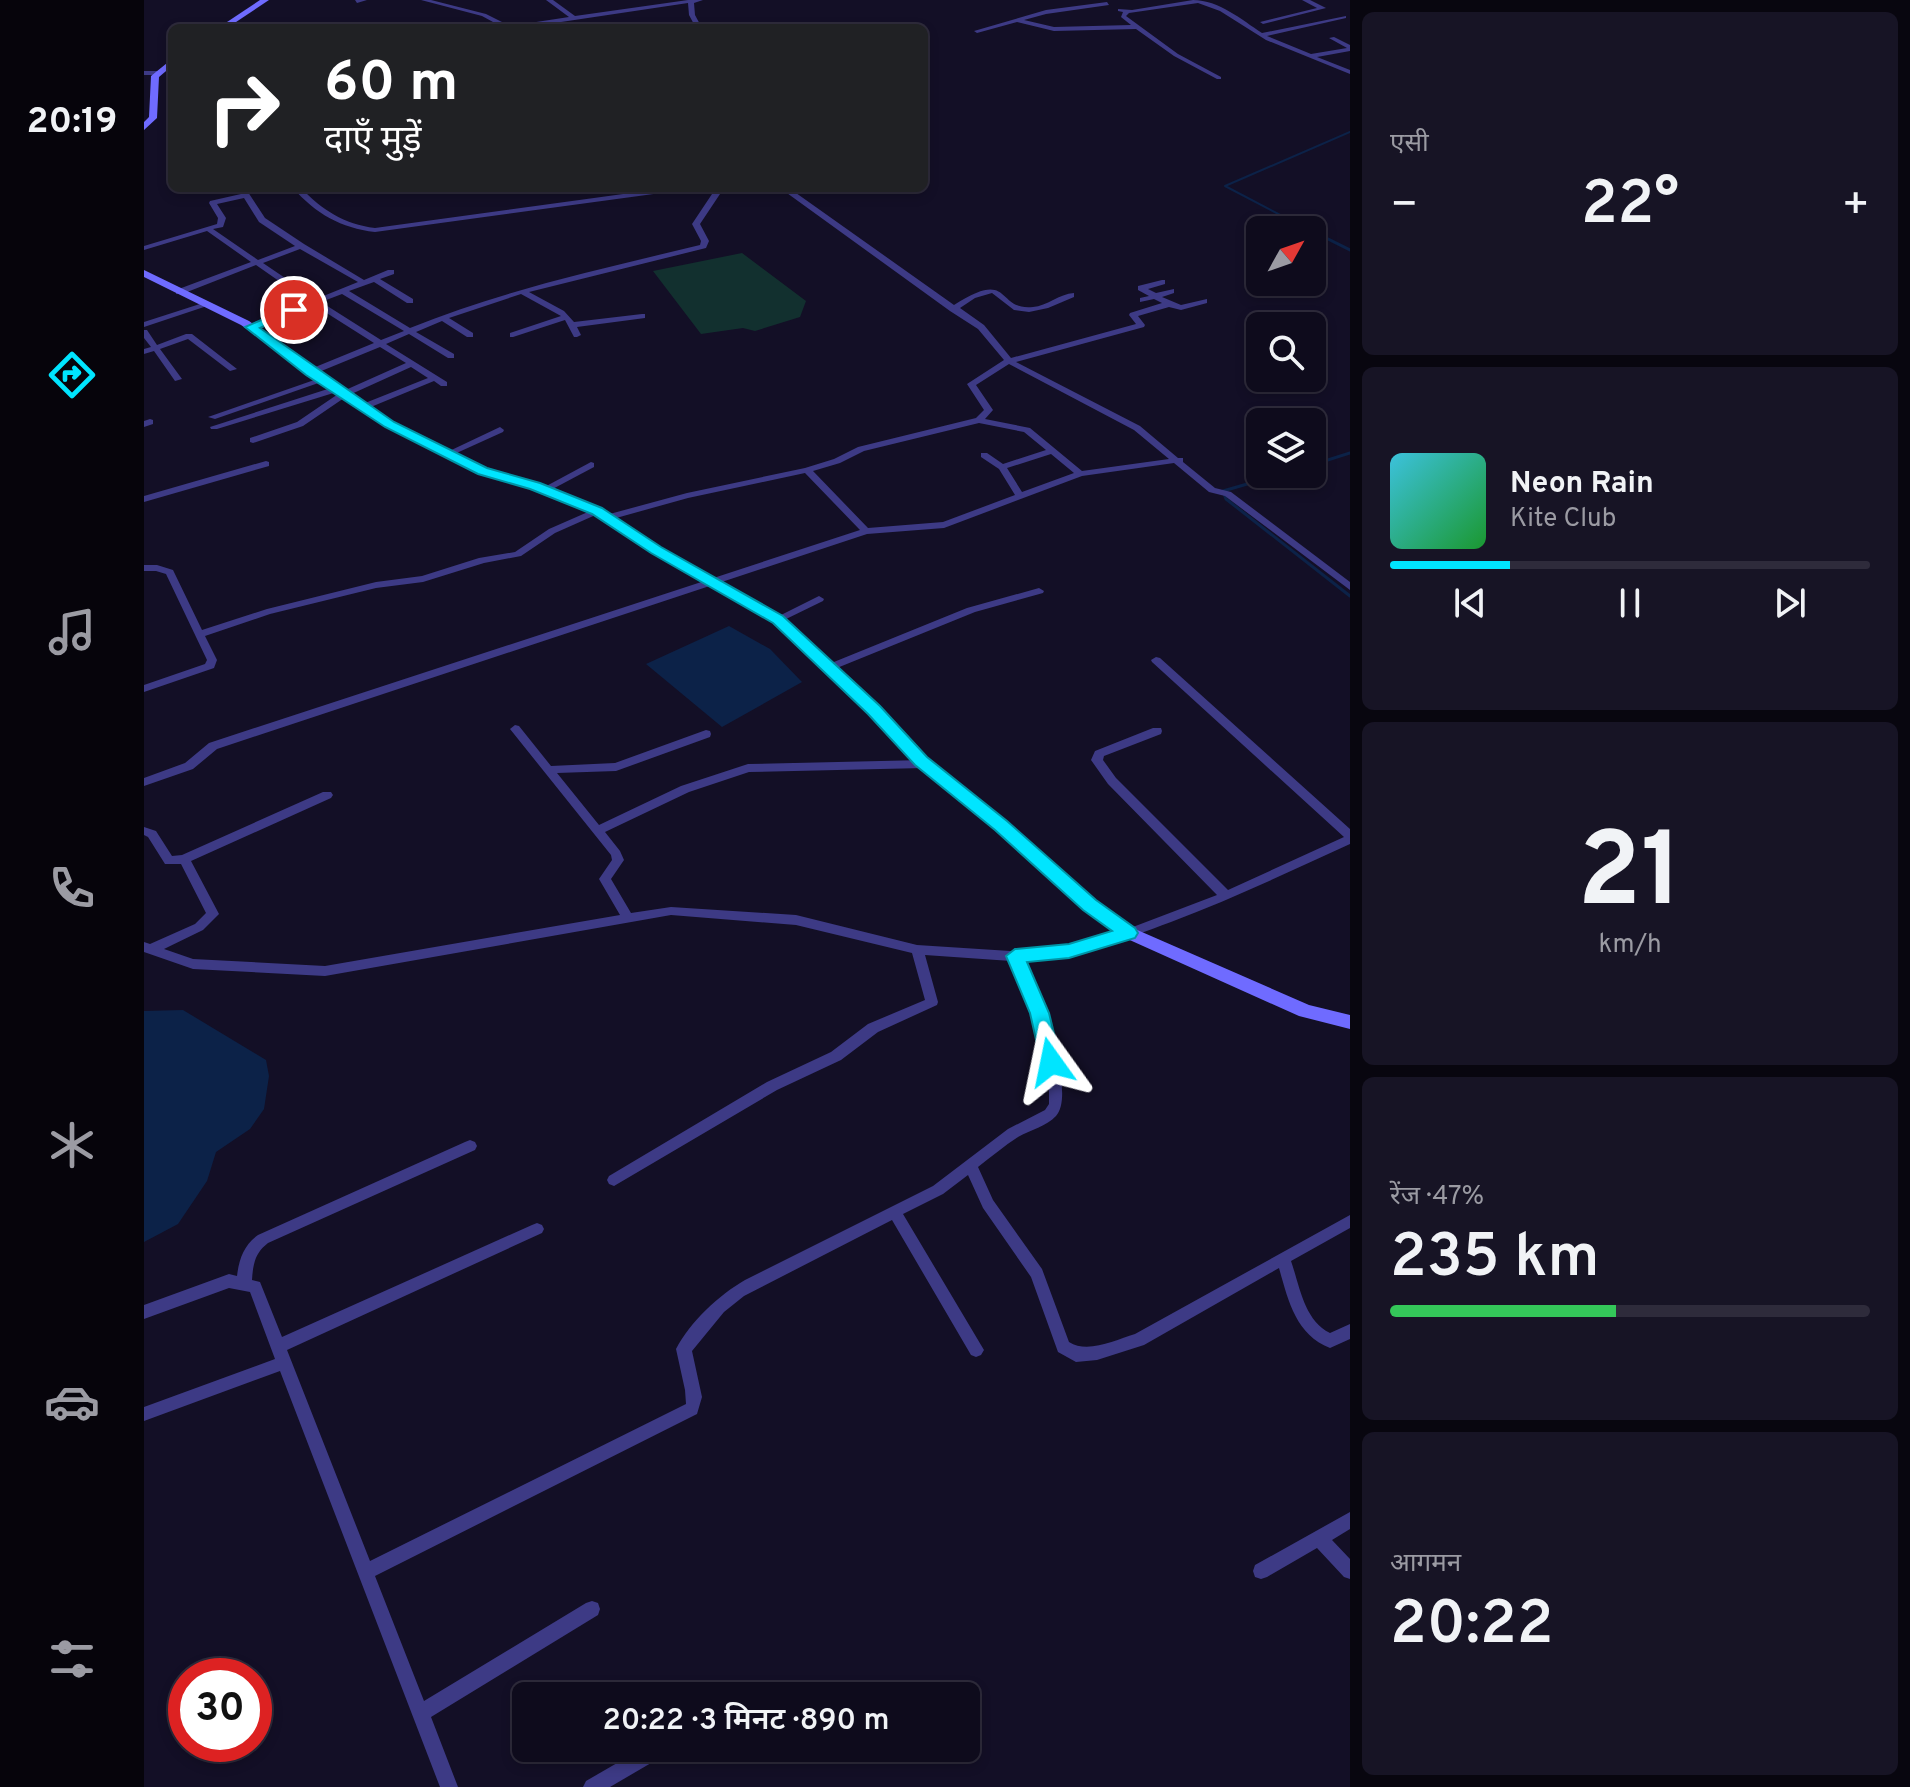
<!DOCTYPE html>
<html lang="hi">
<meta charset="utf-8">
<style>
body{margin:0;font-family:Overpass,"Noto Sans Devanagari",sans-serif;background:#171425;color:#f1f3f6;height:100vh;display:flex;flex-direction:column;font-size:30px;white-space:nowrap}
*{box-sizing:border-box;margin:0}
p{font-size:26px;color:#9b9ba3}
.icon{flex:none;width:44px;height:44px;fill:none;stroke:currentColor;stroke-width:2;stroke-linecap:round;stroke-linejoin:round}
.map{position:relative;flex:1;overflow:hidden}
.details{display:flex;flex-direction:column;gap:12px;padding:12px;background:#08060f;width:560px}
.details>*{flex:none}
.banner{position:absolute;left:24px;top:24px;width:760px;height:168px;border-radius:12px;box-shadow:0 4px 12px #0003,0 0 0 2px #2e2b3b;background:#202124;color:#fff;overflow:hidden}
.needle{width:52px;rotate:50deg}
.fabs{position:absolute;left:1102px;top:216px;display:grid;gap:16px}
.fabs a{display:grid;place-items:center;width:80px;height:80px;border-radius:12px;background:#0e0b1c;box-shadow:0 4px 12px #0003,0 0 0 2px #2e2b3b;font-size:40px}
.speed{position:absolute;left:24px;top:1658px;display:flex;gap:16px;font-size:40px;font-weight:700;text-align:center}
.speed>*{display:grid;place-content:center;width:104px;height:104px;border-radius:50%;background:#0e0b1c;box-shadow:0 4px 12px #0003,0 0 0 2px #2e2b3b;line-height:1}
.speed .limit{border:12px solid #d22;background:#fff;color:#111}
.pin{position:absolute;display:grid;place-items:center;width:68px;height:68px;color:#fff;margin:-34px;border:4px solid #fff;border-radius:50%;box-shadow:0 2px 8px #0007}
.me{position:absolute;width:88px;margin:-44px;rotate:348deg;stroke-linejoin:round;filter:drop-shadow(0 0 6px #0008)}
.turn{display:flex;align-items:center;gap:28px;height:168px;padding:0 24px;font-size:36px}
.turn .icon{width:104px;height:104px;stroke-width:2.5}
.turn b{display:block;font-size:56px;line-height:68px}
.big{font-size:60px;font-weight:600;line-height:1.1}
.details .card{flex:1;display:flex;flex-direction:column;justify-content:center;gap:12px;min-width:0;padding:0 28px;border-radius:12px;background:#171425}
.details .dial{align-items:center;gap:0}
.dial b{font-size:104px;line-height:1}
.song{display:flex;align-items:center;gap:24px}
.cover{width:96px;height:96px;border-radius:12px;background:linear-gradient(135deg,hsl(190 70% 55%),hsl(130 70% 35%))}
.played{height:8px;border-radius:4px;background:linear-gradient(90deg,#00e5ff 25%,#2e2b3b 25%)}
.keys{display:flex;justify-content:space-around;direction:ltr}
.heat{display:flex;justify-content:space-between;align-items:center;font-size:44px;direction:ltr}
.charge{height:12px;border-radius:6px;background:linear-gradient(90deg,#34c759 47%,#2e2b3b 0)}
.trip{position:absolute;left:368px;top:1682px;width:468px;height:80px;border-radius:12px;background:#0e0b1c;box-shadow:0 4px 12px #0003,0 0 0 2px #2e2b3b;font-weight:600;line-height:80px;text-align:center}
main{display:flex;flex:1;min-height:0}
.tabs{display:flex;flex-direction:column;width:144px;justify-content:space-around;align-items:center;background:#06040b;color:#9b9ba3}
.tabs .icon{width:56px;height:56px}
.tabs .selected{color:#00e5ff}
.tabs b{font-size:36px;color:#f1f3f6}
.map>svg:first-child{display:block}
.green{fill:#12302f}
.water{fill:#0c2248}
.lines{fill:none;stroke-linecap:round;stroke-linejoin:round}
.stream-far1{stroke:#0c2248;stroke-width:2}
.stream{stroke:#0c2248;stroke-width:3}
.street{fill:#3d3a85;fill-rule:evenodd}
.secondary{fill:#6f6bff;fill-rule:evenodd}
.route{fill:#00e5ff;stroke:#0095a6;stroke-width:2}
</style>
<main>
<nav class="tabs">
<b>20:19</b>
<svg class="icon selected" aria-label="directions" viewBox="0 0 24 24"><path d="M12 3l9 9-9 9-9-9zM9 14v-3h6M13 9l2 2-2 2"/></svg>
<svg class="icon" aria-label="music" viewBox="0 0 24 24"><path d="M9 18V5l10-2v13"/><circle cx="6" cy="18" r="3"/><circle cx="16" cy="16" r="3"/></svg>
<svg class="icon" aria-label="phone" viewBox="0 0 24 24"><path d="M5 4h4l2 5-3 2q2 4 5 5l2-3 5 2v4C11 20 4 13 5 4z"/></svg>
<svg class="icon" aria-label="climate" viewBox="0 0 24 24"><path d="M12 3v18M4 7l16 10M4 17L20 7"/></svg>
<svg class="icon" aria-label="car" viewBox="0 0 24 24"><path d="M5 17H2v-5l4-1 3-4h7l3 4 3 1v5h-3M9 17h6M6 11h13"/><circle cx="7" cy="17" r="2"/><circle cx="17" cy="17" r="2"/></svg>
<svg class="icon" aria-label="filters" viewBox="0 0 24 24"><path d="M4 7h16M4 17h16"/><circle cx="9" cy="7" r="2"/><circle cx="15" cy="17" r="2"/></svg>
</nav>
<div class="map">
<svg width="1206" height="1787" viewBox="0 0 1206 1787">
<rect width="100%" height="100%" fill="#130f26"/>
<path class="green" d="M598,253l64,48 -6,16 -45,14 -12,-3 -42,6 -48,-63z"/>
<g class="water">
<path d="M585,626l41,23 32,33 -80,45 -76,-63z"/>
<path d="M39,1010l83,50 3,16 -5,33 -14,20 -34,23 -9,29 -29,43 -34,18v-231z"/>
</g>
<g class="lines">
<path class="stream-far1" d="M1142,218l-61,-32 125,-54"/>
<g class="stream">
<path d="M1138,216l28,14"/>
<path d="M1168,231l38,19"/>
<path d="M1168,465l38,-12"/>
<path d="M1138,474l-59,17 3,8 124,97"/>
</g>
<g class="street">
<path d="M211,0h12l-10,3z"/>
<path d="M277,0h10l55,14 24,12 59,-9 -23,-17h7l22,16 113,-16h15l-9,3 1,12 7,13h-6l-7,-13 -1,-12 -167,25h-17l-22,-12z"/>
<path d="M1049,0c26,0 49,20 69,33l84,-17v2l-79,18 44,18 36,-6 -18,-10 5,-1 16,8v6l-33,6 33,13v4l-84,-34 -46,-29 -22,-8 -69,10 -3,3 52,38 43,23v2h-4l-43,-23 -38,-27 -82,2 -37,-9 -40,11 -3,-2 72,-21 61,-8 2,3 -63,9 -22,6 30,7 77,-2 -10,-8 2,-5 -5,-1v-2l14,1z"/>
<path d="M1158,0h8l16,8 -63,16 -3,-2 57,-14z"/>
<path d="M39,24l9,3 1,1 -12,-1z"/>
<path d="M0,71h14l3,2 -3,2h-14z"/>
<path d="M149,188h8c21,22 43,36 74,40l292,-40h20l-4,2 -308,42c-34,-4 -59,-18 -82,-44z"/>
<path d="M572,188h8l-24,36 9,17 -3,7 -177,44 35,19 10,11 68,-8h3v4l-68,9 4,8 -4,2h-3l-9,-17 -52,17h-3v-4l51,-17 -40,-22 -72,24 24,15v4h-6l-25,-16 -26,11 38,22v4h-6l-39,-24 -23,10 61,38v4h-6l-7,-5 -68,28h-6v-4l68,-27 -17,-11 -64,29 -44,30 -50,17 -3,-1v-4l47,-16 44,-30 65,-29 -26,-16 -66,27h-6v-4l66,-27 -60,-38 -60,24h-6v-4l61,-23 -53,-37 -74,29h-6v-4l75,-28 -44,-31 -63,19v-4l73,-22 1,-6 -9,-15 1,-2 31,-7 -1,-5h6l19,29 39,26 60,36 24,-10h6v4l-14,5 33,20v4h-6l-33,-21 -25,9 61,37c94,-38 191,-59 290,-83l1,-4 -9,-17zM100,198l15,24 36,24 -37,14 -45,-31 10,-2 3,-9 -9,-14zM156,249l58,33 -42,17 -53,-36zM198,294l62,37 -23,9 -60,-38z"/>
<path d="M636,188h9l165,117c59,-38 41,6 79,2 14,-1 26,-13 41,-14v4l-26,11 -19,4 -15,-2 -22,-17 -17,5 -15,10 24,17 27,33 125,-34 -7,-9 1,-2 32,-10 -8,-4 -14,3v-4l9,-2 -11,-6v-4l24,-6h3v4l-17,5 8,4 18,-4v4l-12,4 19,8 26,-6v4l-26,7 -12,-3 -31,9 7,9 -1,2 -128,35 124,64 38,32h5v4l32,26 16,4 119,90v8l-125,-94 -16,-4 -35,-29 -92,13 -138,52 -77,6 -650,215 -24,20 -49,17v-8l41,-15 24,-20 651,-213 -55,-57 -117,25 -79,22 -5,-3 2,-2 81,-22 118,-25 29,-9 24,-12 118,-29 8,-8 -17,-26 37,-24 -26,-31 -28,-18zM865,364l125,66 35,29 -87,12 -52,-43 -45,-9 8,-9 -17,-25zM835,423l45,9 22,18 -43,14 -16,-11h-6v4l18,12 16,26 -72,27 -75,6 -55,-57 27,-8 24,-12zM907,454l23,19 -52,19 -15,-24z"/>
<path d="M59,303l7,2 -66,22v-5z"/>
<path d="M0,330h3l10,15 29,-11h6l45,35 -7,2 -42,-32 -28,10 22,30 -7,2 -21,-30 -10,3v-5l7,-2 -7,-9z"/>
<path d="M176,378l7,2 -112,39 -7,-2z"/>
<path d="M193,386l3,1v4l-123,38h-6l-1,-2z"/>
<path d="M6,419l3,1v4l-9,3v-6z"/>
<path d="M356,427l4,3 -1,2 -53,24h-6l-1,-2z"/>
<path d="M122,461l3,1v4l-125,36v-6z"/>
<path d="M447,462l3,1v4l-47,25 -3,1 -5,-3z"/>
<path d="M453,508l5,3 -2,2 -45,20 -34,23 -37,7 -61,19 -47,6 -106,26 -65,22 12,24 -3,8 -70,24v-7l61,-21 2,-4 -41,-86 -10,-3h-12v-6h13l16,5 29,60 65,-21 109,-27 46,-6 57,-18 36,-6 34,-23z"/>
<path d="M895,588l5,3 -1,2 -68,19 -143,58h-8l-1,-2 1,-2 143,-58z"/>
<path d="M675,596l5,3 -1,2 -41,20 -4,1 -5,-3z"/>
<path d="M1012,657l4,1 190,171v15c-59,27 -118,55 -179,78 -48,18 -96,35 -148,40 12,28 55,129 33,154 -9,10 -26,14 -38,21 -14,9 -27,20 -40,30l15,33 49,69 27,73c19,12 46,-2 66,-8l215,-119v13l-59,33c9,26 13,59 39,72l20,-9v15l-20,9c-34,-13 -42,-48 -51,-80l-135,77 -47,15 -21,2 -18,-10 -27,-75 -48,-69 -15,-33 -25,19 -40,20 78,131 3,5 -3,5 -5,2 -5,-2 -79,-135 -148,76 -20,16 -32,39 10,46 -5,17 -322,162 49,125 162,-98 6,-2 6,2 2,6 -2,6 -167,102 27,70h-18l-160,-416 -136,50v-14l131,-48 -25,-67 -21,-4 -85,31v-14l85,-31 8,2c2,-17 7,-31 21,-41l207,-93 5,-2 5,2 2,4 -2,4 -207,93c-13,10 -15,21 -16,37l8,2 22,55 250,-112 5,-2 5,2 2,4 -2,4 -255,117 83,211 316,-157 -1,-14 -9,-41c14,-27 43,-54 69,-69l188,-94 75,-57 37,-19 4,-6v-13l-10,-58 -28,-72 -86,-6 13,47 -1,3 -59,27 -37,28 -64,30 -163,96 -5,-2 -2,-4 2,-4 158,-94 64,-30 37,-28 57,-24 -13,-47 -116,-28 -125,-10 -346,61 -132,-7 -49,-17v-10l6,2 45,-20 11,-11 -25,-49h-16l-17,-27 -4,-2v-8l12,4 16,25 10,-1 141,-63h8l2,3 -2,3 -140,63 28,53 -16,16 -39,19 29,10 132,7 295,-51 -21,-36 13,-19 -1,-5 -101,-126 5,-4 4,1 32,40 64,-3 91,-33 4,1 1,3 -1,3 -94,34 -59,2 42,52 82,-39 67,-22 176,-4 6,4 -6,4 -175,4 -60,20 -84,40 15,19 4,9 -13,19 20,34 40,-6 125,8 121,30 108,7 44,-6 56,-16 92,-35 -109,-111 -17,-24 4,-9 58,-23h8l1,3 -1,3 -57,22 -1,4 13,18 112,112 116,-53 -192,-175 -1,-2z"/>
<path d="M1206,1512v17l-18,11 18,19v20l-6,-2 -27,-29 -50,29 -6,2 -6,-2 -2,-6 2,-6z"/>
<path d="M499,1748h22l1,2 -3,6 -53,31h-27l3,-6z"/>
</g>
<g class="secondary">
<path d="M116,0h9l-42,28h-9z"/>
<path d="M28,59v7l-13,11 -2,41 -13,12v-8l5,-5 2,-41z"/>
<path d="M0,270l105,51 145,101 92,46 53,15 62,25 60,39 122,69 96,91 47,50 80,64 89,80 40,28 174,76 41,10v14l-51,-13 -176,-79 -40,-28 -87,-80 -80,-64 -47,-52 -96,-91 -122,-69 -58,-39 -62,-25 -53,-15 -92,-48 -145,-101 -97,-48z"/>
</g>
</g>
<path class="route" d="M145,308l11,2 -40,18 134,94 93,46 53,15 62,25 59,39 122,69 97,90 47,51 80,64 89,79 39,28 3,5 -3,5 -66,20 -42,4 22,51 12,49 -3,6h-14l-3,-6 -11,-49 -24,-57 9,-7 54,-5 43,-13 -29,-21 -88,-80 -80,-65 -47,-51 -95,-91 -122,-70 -59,-39 -62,-25 -52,-15 -93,-47 -79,-52 -61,-48z"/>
</svg>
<div class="fabs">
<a><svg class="needle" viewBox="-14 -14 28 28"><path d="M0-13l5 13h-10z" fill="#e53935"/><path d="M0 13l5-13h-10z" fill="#9b9ba3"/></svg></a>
<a><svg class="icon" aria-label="search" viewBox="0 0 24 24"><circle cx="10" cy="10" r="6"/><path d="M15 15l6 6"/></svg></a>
<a><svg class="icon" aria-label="layers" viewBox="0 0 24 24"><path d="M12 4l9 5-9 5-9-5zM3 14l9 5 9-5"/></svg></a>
</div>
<div class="speed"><div class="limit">30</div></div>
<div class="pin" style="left:150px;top:310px;background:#d93025"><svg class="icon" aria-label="arrive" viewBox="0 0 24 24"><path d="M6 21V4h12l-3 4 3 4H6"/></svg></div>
<svg class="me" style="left:907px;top:1062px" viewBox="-20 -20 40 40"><path d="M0-17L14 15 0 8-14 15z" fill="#00e5ff" stroke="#fff" stroke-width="4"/></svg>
<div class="trip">20:22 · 3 मिनट · 890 m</div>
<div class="banner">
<div class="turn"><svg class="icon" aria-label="right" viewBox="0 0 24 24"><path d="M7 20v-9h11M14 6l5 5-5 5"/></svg><div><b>60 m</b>दाएँ मुड़ें</div></div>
</div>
</div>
<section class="details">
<div class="card"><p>एसी</p>
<div class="heat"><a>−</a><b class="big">22°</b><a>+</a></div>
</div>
<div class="card">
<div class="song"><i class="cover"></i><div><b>Neon Rain</b><p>Kite Club</p></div></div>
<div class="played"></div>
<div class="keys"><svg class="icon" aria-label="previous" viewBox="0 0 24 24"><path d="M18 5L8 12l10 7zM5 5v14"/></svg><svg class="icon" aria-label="pause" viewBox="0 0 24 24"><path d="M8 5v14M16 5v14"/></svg><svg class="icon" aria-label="next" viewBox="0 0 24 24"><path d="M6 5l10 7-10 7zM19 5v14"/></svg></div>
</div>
<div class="card dial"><b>21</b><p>km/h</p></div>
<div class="card"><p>रेंज · 47%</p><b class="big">235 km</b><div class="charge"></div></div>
<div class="card"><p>आगमन</p><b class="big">20:22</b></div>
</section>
</main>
